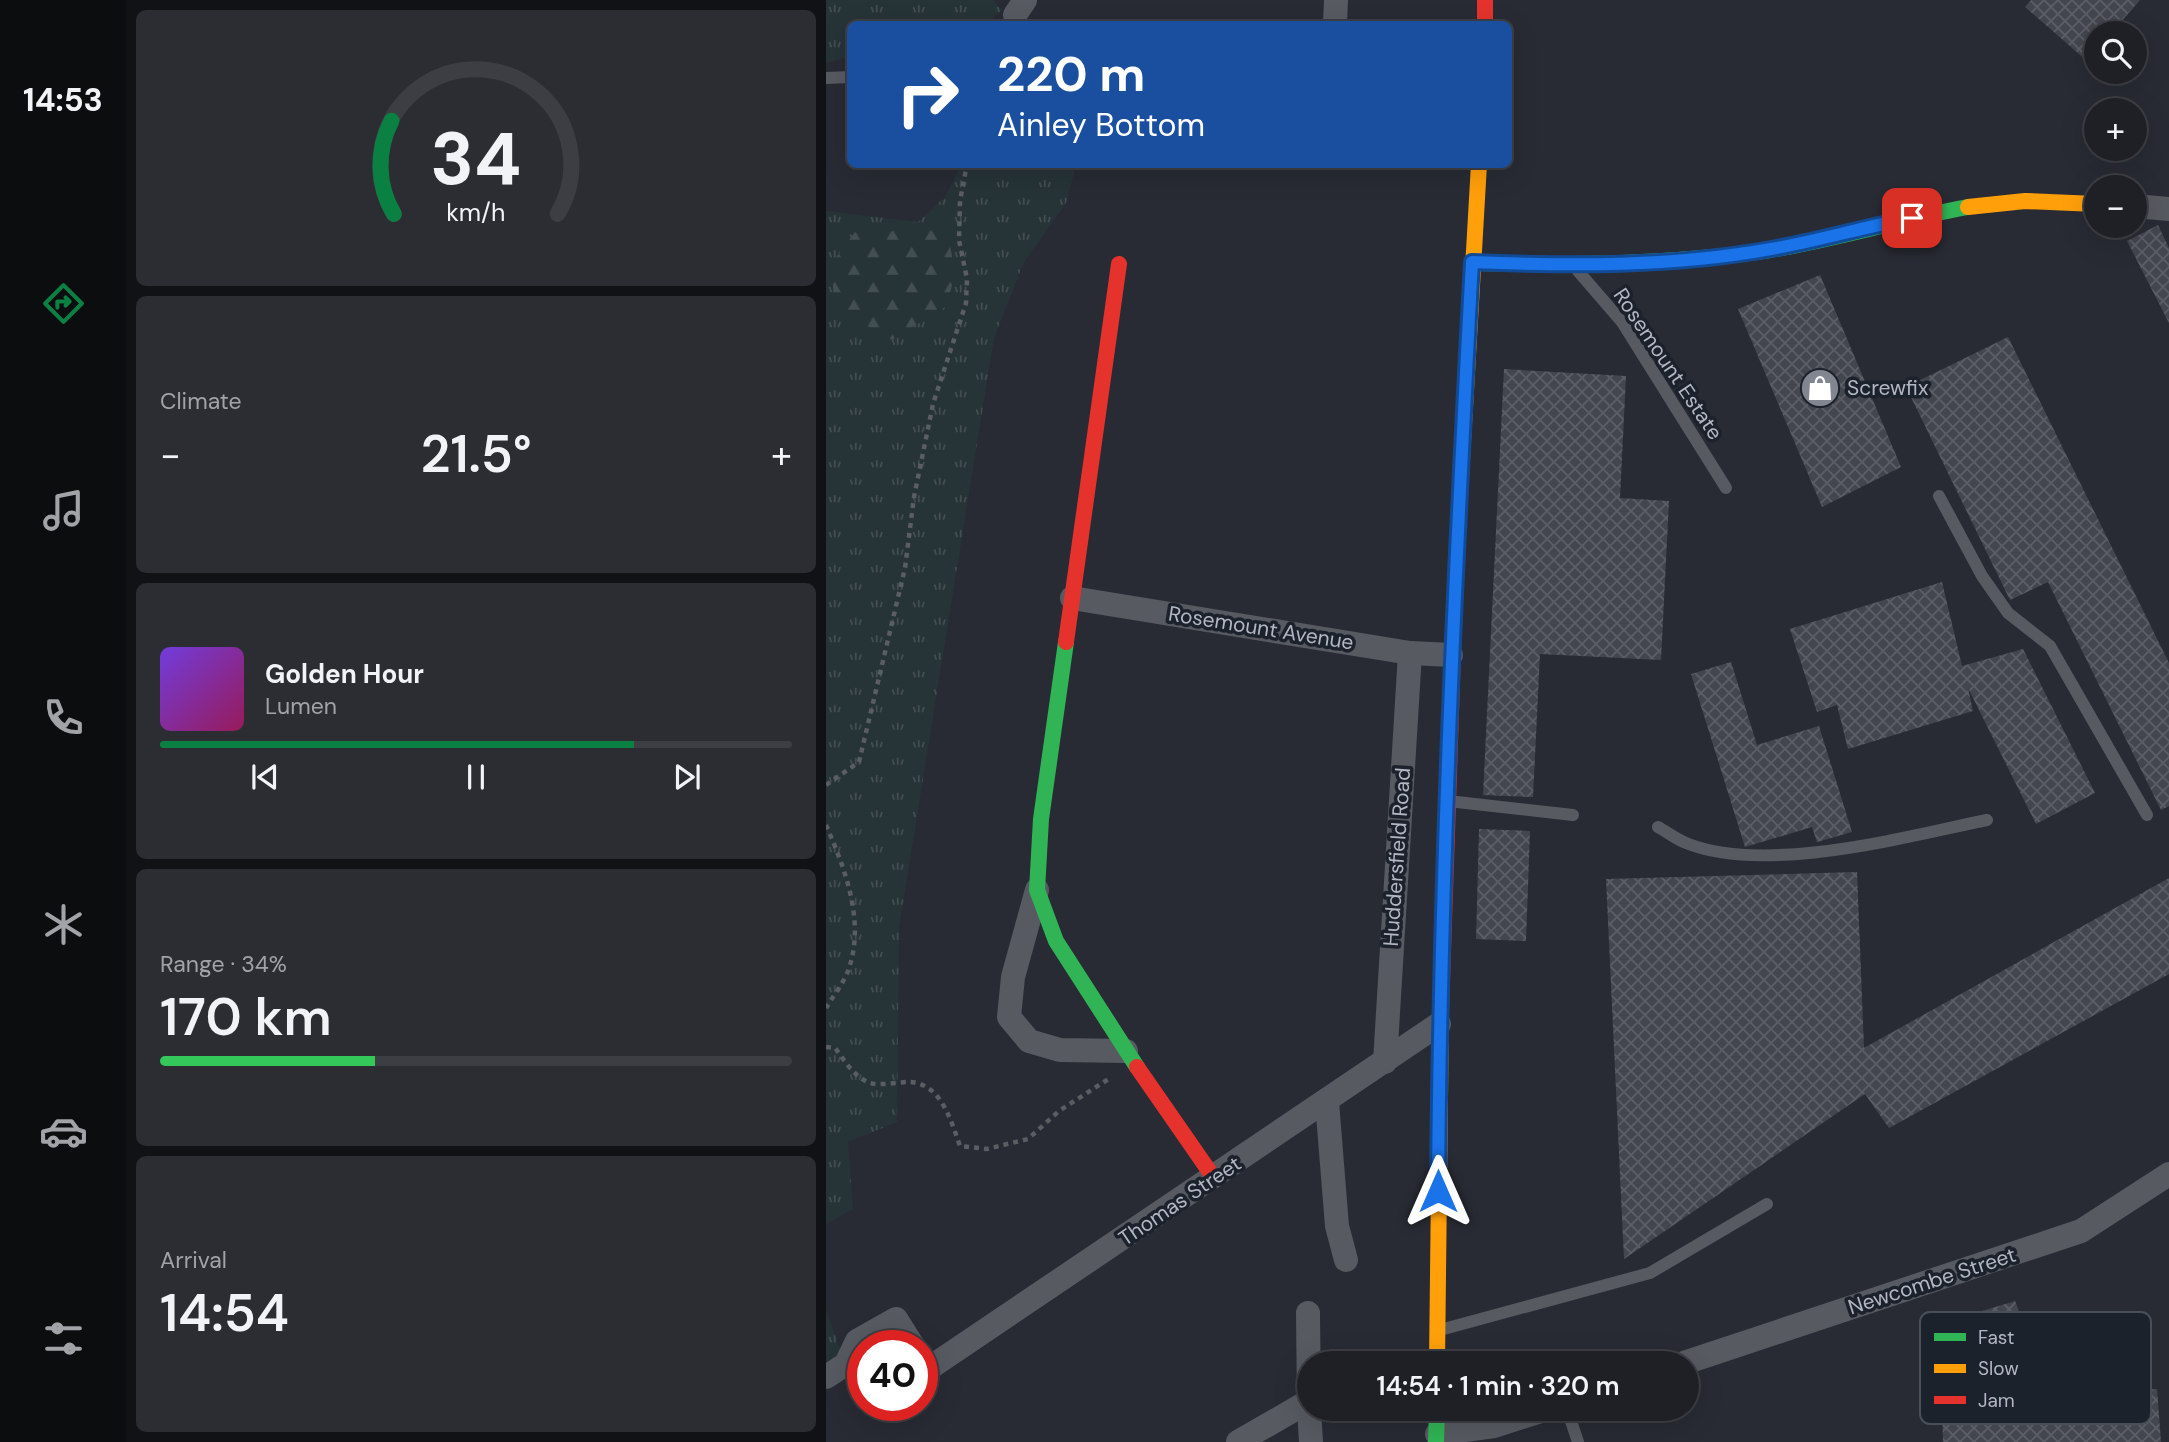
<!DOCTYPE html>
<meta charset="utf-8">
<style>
body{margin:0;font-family:"DM Sans",sans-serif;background:#2b2d32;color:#f1f3f6;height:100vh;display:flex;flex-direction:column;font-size:26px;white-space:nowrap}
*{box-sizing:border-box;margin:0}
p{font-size:23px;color:#a1a3a7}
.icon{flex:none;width:38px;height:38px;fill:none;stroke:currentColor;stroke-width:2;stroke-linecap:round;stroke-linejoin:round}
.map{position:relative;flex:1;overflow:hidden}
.panel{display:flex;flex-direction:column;gap:10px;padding:10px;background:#101215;width:700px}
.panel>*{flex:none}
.top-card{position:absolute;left:21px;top:21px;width:665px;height:147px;border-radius:10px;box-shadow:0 7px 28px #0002,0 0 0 2px #3c3e43;background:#1a4fa0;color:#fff;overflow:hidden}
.buttons{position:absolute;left:1258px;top:21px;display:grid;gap:14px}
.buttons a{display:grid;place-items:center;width:63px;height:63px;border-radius:50%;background:#1e2026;box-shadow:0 7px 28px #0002,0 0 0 2px #3c3e43;font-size:35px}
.speed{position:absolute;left:21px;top:1330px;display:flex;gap:14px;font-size:35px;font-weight:700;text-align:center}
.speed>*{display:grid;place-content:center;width:91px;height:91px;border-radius:50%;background:#1e2026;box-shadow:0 7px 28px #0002,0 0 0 2px #3c3e43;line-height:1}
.speed .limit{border:10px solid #d22;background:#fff;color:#111}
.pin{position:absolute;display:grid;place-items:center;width:60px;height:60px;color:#fff;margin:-30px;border-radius:14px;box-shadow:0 4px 10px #0006}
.me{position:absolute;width:77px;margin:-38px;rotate:0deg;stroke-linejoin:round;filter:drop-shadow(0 0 5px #0008)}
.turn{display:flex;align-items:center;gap:24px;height:147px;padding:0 35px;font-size:32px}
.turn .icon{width:91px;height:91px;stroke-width:2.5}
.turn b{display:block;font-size:49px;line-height:60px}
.big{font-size:52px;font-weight:600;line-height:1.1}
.panel .card{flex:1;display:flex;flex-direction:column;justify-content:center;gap:10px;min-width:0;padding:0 24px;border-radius:10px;background:#2b2d32}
.panel .dial{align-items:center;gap:0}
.dial svg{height:182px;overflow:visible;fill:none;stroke:#3c3e43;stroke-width:7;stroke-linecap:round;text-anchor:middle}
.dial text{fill:#f1f3f6;stroke:none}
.song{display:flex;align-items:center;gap:21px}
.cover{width:84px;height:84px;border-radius:10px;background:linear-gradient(135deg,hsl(260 70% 55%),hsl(330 70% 35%))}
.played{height:7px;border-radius:4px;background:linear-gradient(90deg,#0b8043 75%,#3c3e43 75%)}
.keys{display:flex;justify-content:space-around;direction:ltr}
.heat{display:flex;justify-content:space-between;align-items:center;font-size:38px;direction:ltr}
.charge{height:10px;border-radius:5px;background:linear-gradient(90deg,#34c759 34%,#3c3e43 0)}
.trip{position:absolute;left:471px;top:1351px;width:402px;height:70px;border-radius:35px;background:#1e2026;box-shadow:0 7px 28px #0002,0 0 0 2px #3c3e43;font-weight:600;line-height:70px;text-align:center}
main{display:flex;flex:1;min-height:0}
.tabs{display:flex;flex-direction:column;width:126px;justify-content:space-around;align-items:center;background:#0c0d0f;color:#a1a3a7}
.tabs .icon{width:49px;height:49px}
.tabs .active{color:#0b8043}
.tabs b{font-size:32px;color:#f1f3f6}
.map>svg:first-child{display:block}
.grass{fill:url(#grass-tufts)}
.forest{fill:url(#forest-firs)}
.building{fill:url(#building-cross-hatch)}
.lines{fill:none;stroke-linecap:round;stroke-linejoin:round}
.path{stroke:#5a5d62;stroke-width:4.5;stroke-dasharray:5 5;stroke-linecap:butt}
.lane{stroke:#575a61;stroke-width:12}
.street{stroke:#575a61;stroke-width:24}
.fast{stroke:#30b455;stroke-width:16}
.slow{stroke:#ff9f0a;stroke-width:16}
.jam{stroke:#e5322d;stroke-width:16}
.route-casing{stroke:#114b97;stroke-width:18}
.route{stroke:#1a73e8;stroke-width:12}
.labels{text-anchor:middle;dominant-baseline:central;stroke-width:7;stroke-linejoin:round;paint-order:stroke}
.street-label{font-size:21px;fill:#b2b7c3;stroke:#1c222c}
.poi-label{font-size:21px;fill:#b2b7c3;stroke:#1c222c;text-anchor:start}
.key{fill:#1c222c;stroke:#494f59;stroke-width:2}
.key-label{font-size:19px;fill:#b2b7c3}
</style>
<main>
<nav class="tabs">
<b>14:53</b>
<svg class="icon active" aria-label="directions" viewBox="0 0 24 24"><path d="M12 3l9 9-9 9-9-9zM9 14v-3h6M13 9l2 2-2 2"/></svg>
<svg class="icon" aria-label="music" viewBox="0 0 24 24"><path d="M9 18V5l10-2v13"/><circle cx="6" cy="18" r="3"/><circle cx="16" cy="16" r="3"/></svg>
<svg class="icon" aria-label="phone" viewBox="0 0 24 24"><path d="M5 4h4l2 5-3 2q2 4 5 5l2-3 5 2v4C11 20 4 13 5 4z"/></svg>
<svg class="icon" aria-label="climate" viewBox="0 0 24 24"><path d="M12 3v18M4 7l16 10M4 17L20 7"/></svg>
<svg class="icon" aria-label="car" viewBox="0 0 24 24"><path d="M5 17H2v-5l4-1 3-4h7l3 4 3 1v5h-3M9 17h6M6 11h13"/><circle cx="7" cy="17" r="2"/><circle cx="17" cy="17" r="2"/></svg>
<svg class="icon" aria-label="filters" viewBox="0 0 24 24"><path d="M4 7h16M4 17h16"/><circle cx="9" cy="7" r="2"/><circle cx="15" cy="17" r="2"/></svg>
</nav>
<section class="panel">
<div class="card dial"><svg viewBox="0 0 100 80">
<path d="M14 69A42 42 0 1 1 86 69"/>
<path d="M14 69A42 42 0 0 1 13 28" stroke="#0b8043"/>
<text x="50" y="56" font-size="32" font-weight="700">34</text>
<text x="50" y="72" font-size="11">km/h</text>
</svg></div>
<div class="card"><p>Climate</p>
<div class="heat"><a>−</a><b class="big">21.5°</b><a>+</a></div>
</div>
<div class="card">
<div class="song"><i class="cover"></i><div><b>Golden Hour</b><p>Lumen</p></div></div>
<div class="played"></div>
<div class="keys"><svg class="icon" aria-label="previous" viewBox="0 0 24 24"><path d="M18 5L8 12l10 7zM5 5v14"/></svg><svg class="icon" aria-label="pause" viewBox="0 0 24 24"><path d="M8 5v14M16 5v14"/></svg><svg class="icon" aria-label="next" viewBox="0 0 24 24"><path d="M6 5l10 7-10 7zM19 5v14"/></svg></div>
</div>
<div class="card"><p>Range · 34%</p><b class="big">170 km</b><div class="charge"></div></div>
<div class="card"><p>Arrival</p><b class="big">14:54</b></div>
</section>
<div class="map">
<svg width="1343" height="1442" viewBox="0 0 1343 1442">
<defs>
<pattern id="grass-tufts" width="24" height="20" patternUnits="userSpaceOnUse" patternTransform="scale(1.75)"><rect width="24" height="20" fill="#263337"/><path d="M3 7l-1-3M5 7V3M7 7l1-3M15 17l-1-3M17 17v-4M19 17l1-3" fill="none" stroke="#434e52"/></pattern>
<pattern id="forest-firs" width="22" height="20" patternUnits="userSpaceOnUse" patternTransform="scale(1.75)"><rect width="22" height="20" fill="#263337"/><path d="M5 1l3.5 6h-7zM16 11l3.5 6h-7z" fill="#434e52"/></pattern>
<pattern id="building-cross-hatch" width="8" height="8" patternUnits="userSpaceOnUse" patternTransform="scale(1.75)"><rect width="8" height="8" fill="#43464e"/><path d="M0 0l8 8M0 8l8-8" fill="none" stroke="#5c5e66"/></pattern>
</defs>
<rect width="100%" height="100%" fill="#282b33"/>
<g class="grass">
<path d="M0,0h167l9,10 -17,14h-105l-1,-3 -20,-1 -1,4h-8v33l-24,6z"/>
<path d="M136,165h114l-10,38 -42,59 -30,76 -95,590 -2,194 -49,20 5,67 -27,15v-1013l92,11 26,-24z"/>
<path d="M0,1310l14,39 -3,13 -11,6z"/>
</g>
<path class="forest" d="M121,230l8,42 -8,34 -55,34 -58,-33 -2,-44 23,-31z"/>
<g class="building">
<path d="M1205,0h109l-29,33h-15v17l-9,11 -62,-54z"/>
<path d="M1332,225l11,23v75l-42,-82z"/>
<path d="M994,275l81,192 -79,40 -84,-198z"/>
<path d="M1182,337l161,326v143l-8,4 -113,-228 -38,18 -104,-213z"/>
<path d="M678,369l122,7 -6,122 49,3 -8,159 -121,-6 -7,143 -50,-2z"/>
<path d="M1116,582l20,84 61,-17 72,144 -59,31 -68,-136 5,23 -125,38 -11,-44 -20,7 -27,-83z"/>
<path d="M905,662l26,83 62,-19 33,106 -35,10 -5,-15 -67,20 -54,-173z"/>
<path d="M653,829l51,2 -4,110 -50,-2z"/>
<path d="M1031,872l7,176 305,-170v96l-280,154 -24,-34 -241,165 -18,-380z"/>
<path d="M1189,1301l32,80 -3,33 56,-1v-22l57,-2 4,53h-218l-1,-35 -22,-77z"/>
</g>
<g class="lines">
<g class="path">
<path d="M0,785l33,-23 46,-194 9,-71 19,-93 33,-101 1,-24 -8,-39 1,-39 7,-37"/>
<path d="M0,825c19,44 40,97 22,146 -5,13 -15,25 -22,37"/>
<path d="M0,1047l9,1c10,13 19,29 35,35 10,3 28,-1 38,-1 33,0 43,39 52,64l27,3 41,-10 31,-28 51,-33"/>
</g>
<g class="lane">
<path d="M0,78l24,-1"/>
<path d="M752,271l44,51 104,166"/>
<path d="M1113,496l43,80 26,37 42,33 97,169"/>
<path d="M622,801l125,14"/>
<path d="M832,827c9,5 18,12 28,16 78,32 219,-6 301,-23"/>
<path d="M614,1330l210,-57 117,-69"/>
<path d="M741,1409l11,33"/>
</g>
<g class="street">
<path d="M189,15l10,-15"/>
<path d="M509,24l1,-24"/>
<path d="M1309,206l34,3"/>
<path d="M246,598l338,55 41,2"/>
<path d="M211,890l-24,87 -4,40 20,24 31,9 66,1"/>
<path d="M559,1062l25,-409"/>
<path d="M501,1102l10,124 9,34"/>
<path d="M482,1313l1,91"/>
<path d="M96,1360l6,9 511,-345"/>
<path d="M858,1363l397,-132 88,-57"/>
<path d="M0,1377l20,-13 11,-23 39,-22 17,27"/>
<path d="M483,1409l2,33"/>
<path d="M611,1434l57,-8 53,-17"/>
<path d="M412,1442l71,-41"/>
</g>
<g class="fast">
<path d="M646,263c99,2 200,2 298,-13 66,-11 131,-31 198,-43"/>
<path d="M240,642l-25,177 -4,71 19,51 81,126"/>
<path d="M610,1442l1,-33"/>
</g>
<g class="slow">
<path d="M1142,207l57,-6 71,3"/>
<path d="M630,564l23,-400"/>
<path d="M611,1363l4,-352"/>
</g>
<g class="jam">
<path d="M659,0v24"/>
<path d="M240,642l53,-378"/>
<path d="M615,1011l15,-447"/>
<path d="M311,1067l77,111"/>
</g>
</g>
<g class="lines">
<g class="route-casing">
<path id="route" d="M612,1191c2,-310 17,-619 34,-929 99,4 200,5 299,-13 47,-8 93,-22 141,-31"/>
</g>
<use href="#route" class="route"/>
</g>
<defs>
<g id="shop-disc" transform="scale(2.0125)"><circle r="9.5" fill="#828691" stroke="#1c222c"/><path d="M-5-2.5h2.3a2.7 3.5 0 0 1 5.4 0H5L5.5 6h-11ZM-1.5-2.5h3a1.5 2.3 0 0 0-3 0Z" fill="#fff"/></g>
</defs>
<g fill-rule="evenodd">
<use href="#shop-disc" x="994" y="388"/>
</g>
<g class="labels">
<g class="street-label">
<text transform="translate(842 364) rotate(56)">Rosemount Estate</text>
<text transform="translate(435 628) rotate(9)">Rosemount Avenue</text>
<text transform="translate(571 857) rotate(-86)">Huddersfield Road</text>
<text transform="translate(354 1201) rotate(-34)">Thomas Street</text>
<text transform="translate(1106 1281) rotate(-18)">Newcombe Street</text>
</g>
<g class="poi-label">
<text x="1021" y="388">Screwfix</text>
</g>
</g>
<rect x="1094" y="1312" width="231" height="112" rx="10" class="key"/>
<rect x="1108" y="1333" width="32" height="8" fill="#30b455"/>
<rect x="1108" y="1364" width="32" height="9" fill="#ff9f0a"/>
<rect x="1108" y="1396" width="32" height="8" fill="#e5322d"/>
<g class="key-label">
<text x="1152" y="1344">Fast</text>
<text x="1152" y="1375">Slow</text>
<text x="1152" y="1407">Jam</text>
</g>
</svg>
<div class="buttons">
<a><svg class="icon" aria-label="search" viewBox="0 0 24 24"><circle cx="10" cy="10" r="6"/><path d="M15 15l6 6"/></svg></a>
<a>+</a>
<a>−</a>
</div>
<div class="speed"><div class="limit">40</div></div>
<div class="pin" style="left:1086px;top:218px;background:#d93025"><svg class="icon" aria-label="arrive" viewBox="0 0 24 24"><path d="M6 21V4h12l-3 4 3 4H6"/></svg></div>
<svg class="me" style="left:612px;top:1191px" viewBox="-20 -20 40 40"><path d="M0-17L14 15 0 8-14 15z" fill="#1a73e8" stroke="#fff" stroke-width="4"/></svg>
<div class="trip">14:54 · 1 min · 320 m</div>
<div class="top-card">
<div class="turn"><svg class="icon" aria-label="right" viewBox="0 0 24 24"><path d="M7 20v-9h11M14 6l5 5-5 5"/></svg><div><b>220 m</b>Ainley Bottom</div></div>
</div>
</div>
</main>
